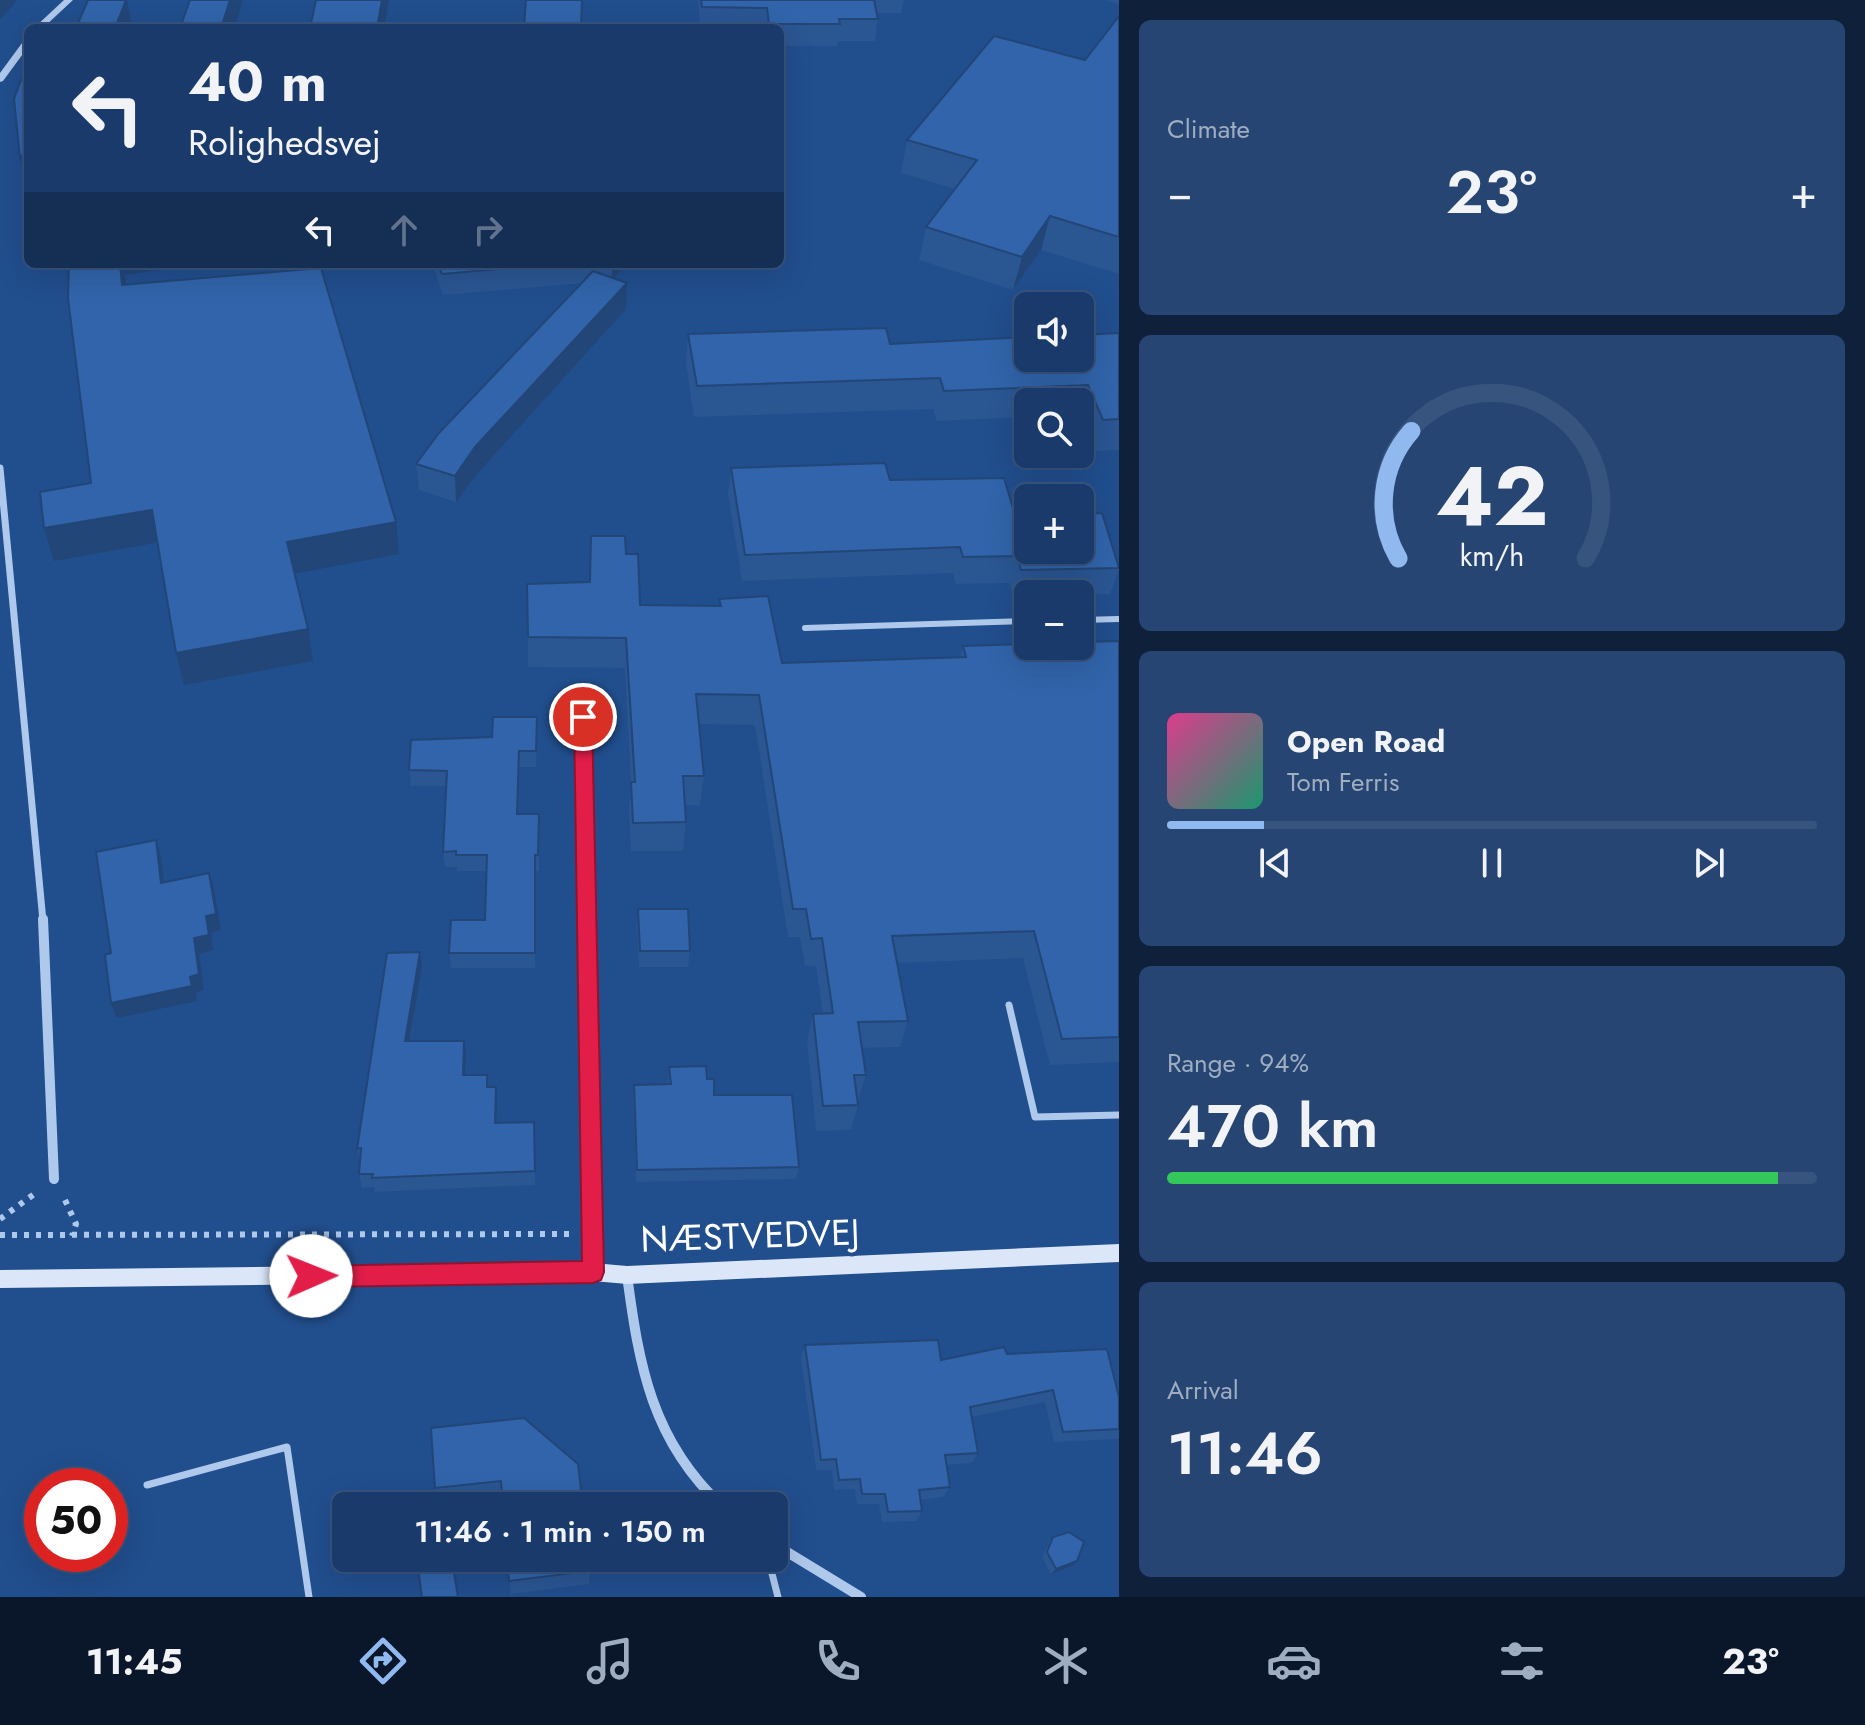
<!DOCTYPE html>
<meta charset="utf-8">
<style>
body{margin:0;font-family:Jost,sans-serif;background:#264572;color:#f1f3f6;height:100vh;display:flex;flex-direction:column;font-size:30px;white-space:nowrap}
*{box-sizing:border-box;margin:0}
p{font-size:26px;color:#9fadc1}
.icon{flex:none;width:44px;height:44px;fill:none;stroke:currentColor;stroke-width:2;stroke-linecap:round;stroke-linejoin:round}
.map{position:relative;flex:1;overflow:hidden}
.drawer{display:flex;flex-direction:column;gap:20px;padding:20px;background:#0e203a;width:746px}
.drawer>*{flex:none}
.hud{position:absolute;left:24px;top:24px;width:760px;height:244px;border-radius:12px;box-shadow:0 8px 32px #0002,0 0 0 2px #37547e;background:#193a6a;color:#f1f3f6;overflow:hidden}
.controls{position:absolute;left:1014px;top:292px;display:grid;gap:16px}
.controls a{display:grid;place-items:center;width:80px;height:80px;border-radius:12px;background:#193a6a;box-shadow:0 8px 32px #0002,0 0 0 2px #37547e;font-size:40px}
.speed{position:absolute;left:24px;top:1468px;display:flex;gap:16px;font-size:40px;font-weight:700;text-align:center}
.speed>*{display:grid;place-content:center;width:104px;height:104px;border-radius:50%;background:#193a6a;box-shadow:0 8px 32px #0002,0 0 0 2px #37547e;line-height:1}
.speed .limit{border:12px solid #d22;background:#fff;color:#111}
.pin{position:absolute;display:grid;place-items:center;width:68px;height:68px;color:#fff;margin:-34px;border:4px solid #fff;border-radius:50%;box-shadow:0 2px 8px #0007}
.me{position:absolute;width:88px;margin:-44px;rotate:89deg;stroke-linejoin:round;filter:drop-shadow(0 0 6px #0008)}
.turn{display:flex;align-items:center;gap:28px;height:168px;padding:0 32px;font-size:36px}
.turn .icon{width:104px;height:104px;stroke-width:2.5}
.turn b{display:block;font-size:56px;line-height:68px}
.lanes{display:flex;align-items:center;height:76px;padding:0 32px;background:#0003;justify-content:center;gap:40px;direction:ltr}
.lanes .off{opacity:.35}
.big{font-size:60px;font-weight:600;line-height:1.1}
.drawer .card{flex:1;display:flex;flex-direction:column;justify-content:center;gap:12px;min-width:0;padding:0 28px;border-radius:12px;background:#264572}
.drawer .dial{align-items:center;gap:0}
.dial svg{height:208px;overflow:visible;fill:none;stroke:#37547e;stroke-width:7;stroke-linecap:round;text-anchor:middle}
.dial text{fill:#f1f3f6;stroke:none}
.song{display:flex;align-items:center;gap:24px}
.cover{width:96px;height:96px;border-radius:12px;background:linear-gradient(135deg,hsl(330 70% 55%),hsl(160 70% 35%))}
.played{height:8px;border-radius:4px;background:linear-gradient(90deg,#90b9f0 15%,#37547e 15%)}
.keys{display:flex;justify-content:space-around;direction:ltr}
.heat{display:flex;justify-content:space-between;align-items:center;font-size:44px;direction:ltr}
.charge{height:12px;border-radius:6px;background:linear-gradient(90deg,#34c759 94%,#37547e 0)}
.trip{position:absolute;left:332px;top:1492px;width:456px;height:80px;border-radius:12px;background:#193a6a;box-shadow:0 8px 32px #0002,0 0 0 2px #37547e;font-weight:600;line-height:80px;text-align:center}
.tab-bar{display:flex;height:128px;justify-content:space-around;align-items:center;background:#0a172a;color:#9fadc1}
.tab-bar .icon{width:56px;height:56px}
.tab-bar .current{color:#90b9f0}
.tab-bar b{font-size:36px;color:#f1f3f6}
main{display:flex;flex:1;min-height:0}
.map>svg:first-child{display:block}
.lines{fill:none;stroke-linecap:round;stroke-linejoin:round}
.path{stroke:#afc9ec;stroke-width:6;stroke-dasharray:5 7;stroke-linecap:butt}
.service-far1{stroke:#afc9ec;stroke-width:6}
.service{stroke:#afc9ec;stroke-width:7}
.minor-far1{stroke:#afc9ec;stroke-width:7}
.minor{stroke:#afc9ec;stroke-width:10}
.tertiary{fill:#afc9ec;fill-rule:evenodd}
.secondary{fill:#dbe7f9;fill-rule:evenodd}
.wall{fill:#2a5692}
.shaded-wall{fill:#224677}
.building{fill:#3164aa;stroke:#224677;stroke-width:2}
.route{fill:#e11d48;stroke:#92132f;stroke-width:2}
.labels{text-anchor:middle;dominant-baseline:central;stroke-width:8;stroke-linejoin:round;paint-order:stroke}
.near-street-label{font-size:36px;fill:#fff;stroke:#214e8d}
</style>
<main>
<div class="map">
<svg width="1119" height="1597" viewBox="0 0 1119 1597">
<rect width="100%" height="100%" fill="#214e8d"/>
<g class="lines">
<g class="path">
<path d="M65,1200l11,24 -4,12"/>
<path d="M0,1219l37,-27"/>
<path d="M0,1235l571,-1"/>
</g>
<g class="service-far1">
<path d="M1080,620l39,-1"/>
<path d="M805,628l223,-7"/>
</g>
<g class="service">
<path d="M1009,1005l26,112 84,-2"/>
<path d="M147,1485l140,-38 22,150"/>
<path d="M768,1558l10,39"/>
</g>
<g class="minor-far1">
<path d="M0,468l43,453"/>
<path d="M583,687l4,234"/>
</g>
<g class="minor">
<path d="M43,919l11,260"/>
<path d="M587,919l6,353"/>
<path d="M627,1275c12,91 25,166 95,231"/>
<path d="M774,1544l87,53"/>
</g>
<g class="tertiary">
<path d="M64,0h9l-30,28h-9z"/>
<path d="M28,38v9l-25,34 -3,1v-9l25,-34z"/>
</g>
<path class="secondary" d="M1119,1244v18l-492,22 -34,-3 -593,7v-18l593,-7 34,3z"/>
</g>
<g class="wall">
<path d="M698,0h206l-3,13h-24l1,6 -3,22h-37l-1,5h-57v-18h-80z"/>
<path d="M1104,0h15v4z"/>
<path d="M1119,16v258l-78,-24 -28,40 -94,-30 7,-33 29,-38 -54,-16 6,-33 178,-80z"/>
<path d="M432,264h196l-14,14 12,31 -149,165 -21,28 -37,-12 -3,-26 167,-181 -140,12z"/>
<path d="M1119,333v117l-26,1 -13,-33v-16h-52v15l-91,4 -4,-12 -239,8 -8,-53 2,-30 202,10z"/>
<path d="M731,468l159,12 125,35 104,51v4l-9,24h-82v2h-15l-4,-13 -53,1 -3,-11 -211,8 -14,-87z"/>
<path d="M626,554l14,51 79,1v-7l63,64 178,-5 3,-12 156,-5v421l-69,3 -27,-107 -126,5 11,58 -8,26 -38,1 4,27 -8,25v5l-7,25 -35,1 -9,-91 6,-26h10l-7,-48h-11l-5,-29h-12l-33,-212 -56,-1 5,52 -4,29h-15l1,17 -3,29h-52l-2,-40 2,-29 -6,-114 -97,-1 -1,-83 63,-2z"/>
<path d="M537,733l-1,34h-17l-1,47h21v57h-4v97h-84l-2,-15 36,-33 1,-49h-29v-4h-12l-2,-15 3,-66h-35l-2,-16 83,-33z"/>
<path d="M638,909l52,42 -2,16h-49l-2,-41z"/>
<path d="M420,952l2,15 -12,74 56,15 -1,19h22l1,12 9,14 -1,22 38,-1 1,63 -160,7 -1,-5 -12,1 -3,-14 1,-12 -3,-13z"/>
<path d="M669,1067l38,12 7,16 85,72 -3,12 -160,3 -3,-83 1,-14 34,-1z"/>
<path d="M805,1345l136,15 66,-6 112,43v41l-1,1 -64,3 -9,-40 -74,15 7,36 -6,10 -26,2 4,22 -7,10 -23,3 2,11 -6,10 -34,1 -3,-18h-22l-2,-15 -21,1 -2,-20h-16l-15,-113z"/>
<path d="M431,1428l152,78 -81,-10 -64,7 -3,-15z"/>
<path d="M1053,1537l19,29 -21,8 -9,-17 7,-15z"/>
<path d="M507,1558l83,13 -1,13 -78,10z"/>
</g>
<g class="shaded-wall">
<path d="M1,0h16l-17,20v-19z"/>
<path d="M127,0l5,25 -2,3h-15z"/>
<path d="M230,0h13l-9,28h-13z"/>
<path d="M382,0h7l-5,28h-7z"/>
<path d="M28,147v42l-8,-31z"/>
<path d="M1050,216l-9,34 -28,40 9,-33z"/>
<path d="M120,264h77l-72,11 5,43 -8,-33z"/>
<path d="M612,264h16l-16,16z"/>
<path d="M627,283l-1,26 -149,165 -21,28 -1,-26 20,-29z"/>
<path d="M152,510l8,32 -106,19 -10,-33z"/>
<path d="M396,522l3,32 -106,20 -6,-32z"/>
<path d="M308,629l5,32 -129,24 -8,-32z"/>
<path d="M156,840l5,17 5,43 -5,-17z"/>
<path d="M209,873l5,16 7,41 -10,2 2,18 -14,4 5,36 -8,2 1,9 -80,17 -6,-15 79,-26 4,-39 12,-22z"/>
<path d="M420,952l2,15 -15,88 -2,-14z"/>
<path d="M464,1041l2,15 -2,33 -1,-14z"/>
<path d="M496,1087l1,14 -1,36 -1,-14z"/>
<path d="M1077,1561l-5,5 -21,8 5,-5z"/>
</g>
<g class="building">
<path d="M88,0h38l-11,28h-39z"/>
<path d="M190,0h40l-9,28h-41z"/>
<path d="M316,0h66l-5,28h-67z"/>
<path d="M526,0h56l-1,28h-57z"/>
<path d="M701,0h173l4,19h-39l1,5h-71l-2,-16 -65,-1z"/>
<path d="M1119,16v221l-69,-21 -28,41 -96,-30 51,-67 -70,-20 87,-104 91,24z"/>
<path d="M28,71v76l-8,11 -6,-59 7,-19z"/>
<path d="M69,264h51l2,21 199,-17 75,254 -109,20 21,87 -132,24 -24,-143 -108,18 -4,-36 51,-9 -23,-185z"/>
<path d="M438,264h116l-112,10z"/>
<path d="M593,271l34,12 -152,164 -20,29 -39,-12 23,-31z"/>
<path d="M886,328l4,16 138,-7v21h52v-23l39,-2v86l-16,1 -15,-35 -144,6 -4,-13 -243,8 -9,-52z"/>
<path d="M885,463l5,17 114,-2 11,37h13v35h52v-36l22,-1 17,55 -98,2 -4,-14 -54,1 -3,-10 -215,8 -14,-87z"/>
<path d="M591,536h34l1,18h12l2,51 81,1 -2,-7 49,-3 14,67 184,-6 -3,-11 65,-2v2h52v-4l39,-1v396l-57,2 -28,-108 -142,5 16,85 -50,1 8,53h-12l4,30 -35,1 -10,-92 20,-1 -11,-75 -11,1 -5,-30h-13l-34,-214 -63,-1 8,82h-21l3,46 -53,1 -2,-41h4l-9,-144 -98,-1 -1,-53 63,-2z"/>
<path d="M493,717h44l-1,34h-17l-2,63h22l-1,41h-3v98h-86l2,-33h34l2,-65h-31v-4l-13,1 4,-81 -38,-1 2,-30 81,-3z"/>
<path d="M156,840l5,43 48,-10 7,41 -10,2 3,19 -15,3 5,36 -9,3 2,9 -81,17 -6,-48 6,-2 -15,-101z"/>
<path d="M638,909h50l2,42h-50z"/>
<path d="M420,952l-15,89h59l-1,34h24v12h9l-1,36 39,-1 1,49 -163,7 1,-4h-14l2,-26 -4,1 30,-196z"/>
<path d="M706,1066l1,13h7v16h78l7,72 -162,3 -3,-85 37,-1 -2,-17z"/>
<path d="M938,1340l3,20 63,-13 3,7 100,-5 12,48v32l-56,3 -10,-42 -83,17 8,46 -33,2 5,32 -31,3 3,21 -34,1 -3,-18h-23l-2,-15 -21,1 -3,-21 -15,1 -16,-115z"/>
<path d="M524,1418l54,46 5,42h-80l-2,-25 -66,7 -4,-60z"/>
<path d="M1069,1532l15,10 -7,19 -21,8 -9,-17 6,-15z"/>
<path d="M507,1558h81l2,13 -81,10z"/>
<path d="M452,1561l6,36h-36l-4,-29z"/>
</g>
<path class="route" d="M583,710l9,7 12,555 -3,8 -8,3 -282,4 -8,-3 -4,-8 4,-7 8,-3 271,-5 -8,-544z"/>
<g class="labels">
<g class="near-street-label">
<text transform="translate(750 1235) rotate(-2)">NÆSTVEDVEJ</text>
</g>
</g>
</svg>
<div class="controls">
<a><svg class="icon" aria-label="sound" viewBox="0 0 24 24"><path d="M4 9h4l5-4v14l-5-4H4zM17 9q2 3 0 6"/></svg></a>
<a><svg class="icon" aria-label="search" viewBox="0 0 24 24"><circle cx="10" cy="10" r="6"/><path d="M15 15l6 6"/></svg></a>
<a>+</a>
<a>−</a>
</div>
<div class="speed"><div class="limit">50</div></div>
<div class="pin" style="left:583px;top:717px;background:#d93025"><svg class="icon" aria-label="arrive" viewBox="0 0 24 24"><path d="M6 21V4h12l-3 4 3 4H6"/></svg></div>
<svg class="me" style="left:311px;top:1276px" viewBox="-20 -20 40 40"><circle r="19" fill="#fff"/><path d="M0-13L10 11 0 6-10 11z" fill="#e11d48"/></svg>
<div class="trip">11:46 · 1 min · 150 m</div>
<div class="hud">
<div class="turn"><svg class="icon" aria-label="left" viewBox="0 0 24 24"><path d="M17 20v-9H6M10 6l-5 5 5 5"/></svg><div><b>40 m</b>Rolighedsvej</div></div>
<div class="lanes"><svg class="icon" aria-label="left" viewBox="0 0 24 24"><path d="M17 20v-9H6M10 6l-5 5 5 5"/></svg><svg class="icon off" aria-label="ahead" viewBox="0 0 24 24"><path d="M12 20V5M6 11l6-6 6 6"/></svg><svg class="icon off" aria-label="right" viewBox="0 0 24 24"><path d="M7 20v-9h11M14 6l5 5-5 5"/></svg></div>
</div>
</div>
<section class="drawer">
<div class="card"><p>Climate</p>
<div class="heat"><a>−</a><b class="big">23°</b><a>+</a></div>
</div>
<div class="card dial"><svg viewBox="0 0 100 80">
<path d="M14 69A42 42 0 1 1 86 69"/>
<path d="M14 69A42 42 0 0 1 19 20" stroke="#90b9f0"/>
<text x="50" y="56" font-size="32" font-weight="700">42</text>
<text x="50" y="72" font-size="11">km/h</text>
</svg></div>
<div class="card">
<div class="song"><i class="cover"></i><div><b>Open Road</b><p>Tom Ferris</p></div></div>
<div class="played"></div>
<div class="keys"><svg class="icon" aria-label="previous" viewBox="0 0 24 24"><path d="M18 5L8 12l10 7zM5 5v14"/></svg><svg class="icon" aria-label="pause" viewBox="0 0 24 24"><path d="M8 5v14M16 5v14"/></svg><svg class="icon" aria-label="next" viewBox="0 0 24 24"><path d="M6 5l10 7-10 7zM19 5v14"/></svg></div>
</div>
<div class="card"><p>Range · 94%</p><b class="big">470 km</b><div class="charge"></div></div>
<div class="card"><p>Arrival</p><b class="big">11:46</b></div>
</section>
</main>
<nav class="tab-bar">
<b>11:45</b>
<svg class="icon current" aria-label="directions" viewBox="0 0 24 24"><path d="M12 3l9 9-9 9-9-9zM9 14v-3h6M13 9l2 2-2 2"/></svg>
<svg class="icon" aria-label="music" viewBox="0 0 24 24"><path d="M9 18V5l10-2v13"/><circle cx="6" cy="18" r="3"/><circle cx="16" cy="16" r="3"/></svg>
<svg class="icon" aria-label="phone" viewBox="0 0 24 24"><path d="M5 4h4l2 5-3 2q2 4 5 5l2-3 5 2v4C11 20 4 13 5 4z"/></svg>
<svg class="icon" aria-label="climate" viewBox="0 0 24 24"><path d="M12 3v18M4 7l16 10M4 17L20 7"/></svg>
<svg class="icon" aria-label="car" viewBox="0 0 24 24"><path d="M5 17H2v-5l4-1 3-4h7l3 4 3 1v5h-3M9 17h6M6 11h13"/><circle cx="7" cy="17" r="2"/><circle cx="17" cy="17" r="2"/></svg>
<svg class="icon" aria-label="filters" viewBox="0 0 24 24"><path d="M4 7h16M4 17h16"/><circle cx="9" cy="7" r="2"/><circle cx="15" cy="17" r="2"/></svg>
<b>23°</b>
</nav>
